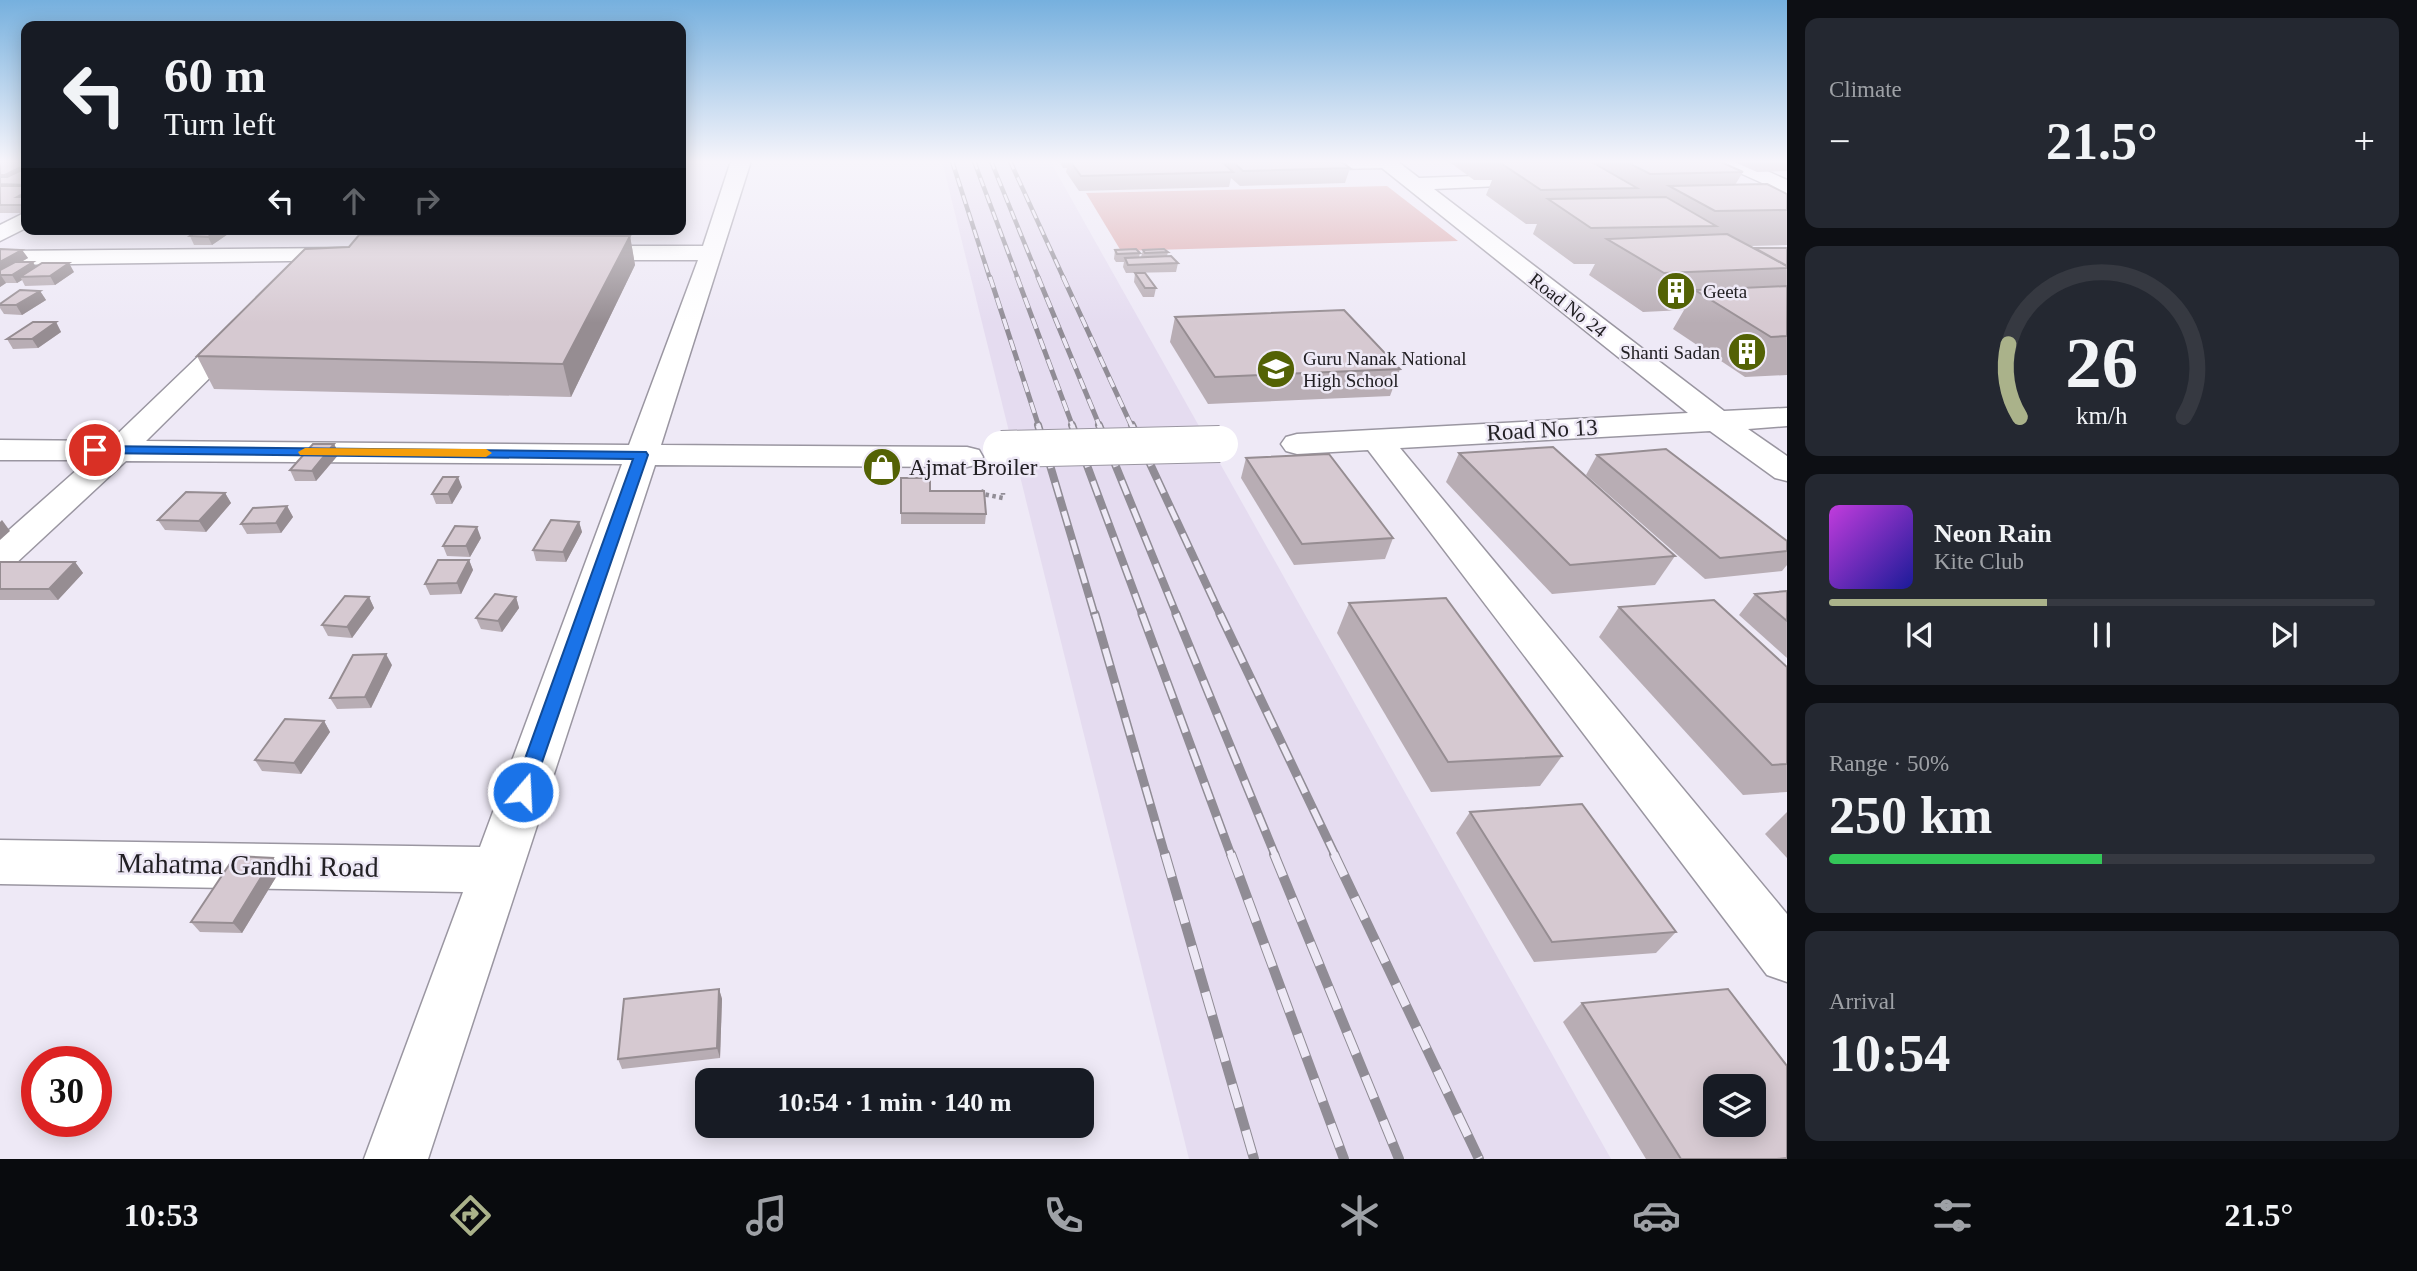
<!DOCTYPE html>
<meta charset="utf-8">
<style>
body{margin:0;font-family:Georgia,serif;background:#242831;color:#f1f3f6;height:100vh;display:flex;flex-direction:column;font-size:26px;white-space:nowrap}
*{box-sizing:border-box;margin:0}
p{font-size:23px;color:#9ea1a6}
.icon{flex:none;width:38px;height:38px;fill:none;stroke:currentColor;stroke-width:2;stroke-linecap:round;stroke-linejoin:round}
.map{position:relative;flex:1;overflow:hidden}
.sheet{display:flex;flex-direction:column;gap:18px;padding:18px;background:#0d0f14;width:630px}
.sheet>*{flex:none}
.hud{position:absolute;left:21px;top:21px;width:665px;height:214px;border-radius:14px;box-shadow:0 4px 18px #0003;background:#171b24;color:#f1f3f6;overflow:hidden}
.controls{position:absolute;left:1703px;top:1074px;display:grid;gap:14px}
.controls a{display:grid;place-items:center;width:63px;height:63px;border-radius:14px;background:#171b24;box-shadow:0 4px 18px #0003;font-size:35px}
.speed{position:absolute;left:21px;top:1046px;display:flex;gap:14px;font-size:35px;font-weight:700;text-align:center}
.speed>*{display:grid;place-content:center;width:91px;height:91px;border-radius:50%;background:#171b24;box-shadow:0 4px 18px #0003;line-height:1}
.speed .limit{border:10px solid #d22;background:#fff;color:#111}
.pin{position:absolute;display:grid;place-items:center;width:60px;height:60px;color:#fff;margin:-30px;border:4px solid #fff;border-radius:50%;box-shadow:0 2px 7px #0007}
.me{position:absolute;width:77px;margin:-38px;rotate:19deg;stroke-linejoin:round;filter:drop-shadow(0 0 5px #0008)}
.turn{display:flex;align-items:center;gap:24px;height:147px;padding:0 28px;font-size:32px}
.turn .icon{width:91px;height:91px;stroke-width:2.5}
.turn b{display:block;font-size:49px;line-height:60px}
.lanes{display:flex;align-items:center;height:66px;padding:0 28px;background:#0003;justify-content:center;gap:35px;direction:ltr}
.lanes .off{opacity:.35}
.big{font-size:52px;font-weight:700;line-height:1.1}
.sheet .widget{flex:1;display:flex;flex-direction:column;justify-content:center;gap:10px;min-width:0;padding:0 24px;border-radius:14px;background:#242831}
.sheet .dial{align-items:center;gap:0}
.dial svg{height:182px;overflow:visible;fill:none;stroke:#363941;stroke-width:7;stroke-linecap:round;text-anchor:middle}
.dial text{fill:#f1f3f6;stroke:none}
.song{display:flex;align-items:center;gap:21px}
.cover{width:84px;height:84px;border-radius:10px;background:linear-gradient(135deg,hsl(290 70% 55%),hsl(240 70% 35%))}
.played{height:7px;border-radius:4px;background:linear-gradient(90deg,#aab28a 40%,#363941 40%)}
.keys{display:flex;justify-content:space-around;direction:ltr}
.heat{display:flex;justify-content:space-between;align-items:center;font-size:38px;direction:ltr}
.charge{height:10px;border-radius:5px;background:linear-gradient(90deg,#34c759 50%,#363941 0)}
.trip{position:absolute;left:695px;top:1068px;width:399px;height:70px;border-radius:14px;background:#171b24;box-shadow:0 4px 18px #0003;font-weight:700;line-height:70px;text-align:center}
.dock{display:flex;height:112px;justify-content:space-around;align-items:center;background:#090b0e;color:#9ea1a6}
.dock .icon{width:49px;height:49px}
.dock .selected{color:#aab28a}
.dock b{font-size:32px;color:#f1f3f6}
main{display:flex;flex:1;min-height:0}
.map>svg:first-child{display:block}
.built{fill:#e5dcf0}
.green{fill:#dcaaad}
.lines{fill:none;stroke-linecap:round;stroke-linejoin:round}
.minor-casing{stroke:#9a96a1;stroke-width:3}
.path{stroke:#918d96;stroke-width:4.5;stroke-dasharray:3.5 3.5;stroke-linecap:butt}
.minor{fill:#fff;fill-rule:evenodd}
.rail-far4-casing{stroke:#908c95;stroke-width:4.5}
.rail-far3-casing{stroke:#908c95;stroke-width:5}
.rail-far2-casing{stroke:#908c95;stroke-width:8}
.rail-far1-casing{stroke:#908c95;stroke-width:9}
.rail-casing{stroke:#908c95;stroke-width:10}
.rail-far4{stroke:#eee9f6;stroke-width:2.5;stroke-dasharray:9;stroke-linecap:butt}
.rail-far3{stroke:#eee9f6;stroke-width:3.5;stroke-dasharray:11;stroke-linecap:butt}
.rail-far2{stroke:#eee9f6;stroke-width:5;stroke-dasharray:15;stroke-linecap:butt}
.rail-far1{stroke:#eee9f6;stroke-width:6;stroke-dasharray:18;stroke-linecap:butt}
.rail{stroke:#eee9f6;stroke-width:8;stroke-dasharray:24;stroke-linecap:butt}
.minor-bridge-casing{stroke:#9a96a1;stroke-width:38;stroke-linecap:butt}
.minor-bridge{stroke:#fff;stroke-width:36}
.wall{fill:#b8adb4}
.shaded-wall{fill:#968d92}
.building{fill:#d6c9d1;stroke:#968d92;stroke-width:2;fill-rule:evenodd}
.route{fill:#1a73e8;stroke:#114b97;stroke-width:2}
.slow{fill:#f59e0b}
.labels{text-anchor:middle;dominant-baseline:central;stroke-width:5;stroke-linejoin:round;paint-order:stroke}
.far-poi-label{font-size:19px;fill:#222024;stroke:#eee9f6;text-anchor:start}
.far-street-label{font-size:19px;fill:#222024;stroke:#eee9f6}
.street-label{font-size:23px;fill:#222024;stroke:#eee9f6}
.poi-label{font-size:23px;fill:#222024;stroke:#eee9f6;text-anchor:start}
.near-street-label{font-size:28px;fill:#222024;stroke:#eee9f6}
</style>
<main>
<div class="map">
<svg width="1787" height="1159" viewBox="0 0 1787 1159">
<rect width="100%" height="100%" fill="#eee9f6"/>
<path class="built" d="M942,161h108l561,998h-422z"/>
<path class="green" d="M1387,186l71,55 -337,10 -35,-58z"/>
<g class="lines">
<g class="minor-casing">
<g id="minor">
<path d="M731,161h20l-90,284 306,2 12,3 4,7 -4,7 -12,3 -312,-2 -227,694h-64l99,-267 -463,-8v-44l480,7 142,-383 -496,-3 -113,105 -13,4v-32l88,-78h-88v-20l110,1 121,-116 10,-2 10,2 4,6 -4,6 -105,104 483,4 69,-185h-117l-8,-2 -4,-5 4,-5 8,-2h122z"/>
<path d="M1284,161h113l22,17 118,-4 -17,-13c19,0 37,2 49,18l-3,4 -132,6 290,222 63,-3v18l-39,3 39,27v25l-12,-3 -65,-47 -310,17 387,466v68l-20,-7 -399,-525 -71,4 -11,-3 -5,-7 5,-7 11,-3 391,-21 -306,-245 -90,2 -7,-2 -3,-4z"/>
<path d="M1719,161h26l42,19v14l-65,-29z"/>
<path d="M26,212v16l-26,13v-16z"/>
<path d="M350,248l8,2 4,5 -4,5 -358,5v-14z"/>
</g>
</g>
<path class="path" d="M981,490l2,4 20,4v-5"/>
<use href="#minor" class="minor"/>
<g class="rail-far4-casing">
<g id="rail-far4">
<path d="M952,161l38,118"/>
<path d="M974,161l44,118"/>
<path d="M991,161l48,118"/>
<path d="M1010,161l54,118"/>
</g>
</g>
<g class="rail-far3-casing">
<g id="rail-far3">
<path d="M990,277l49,150"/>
<path d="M1017,277l56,150"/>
<path d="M1038,277l62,150"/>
<path d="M1063,277l69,150"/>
</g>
</g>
<g class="rail-far2-casing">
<g id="rail-far2">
<path d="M1038,425l57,191"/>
<path d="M1072,425l71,191"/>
<path d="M1099,425l78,191"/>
<path d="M1132,425l89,191"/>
</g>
</g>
<g class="rail-far1-casing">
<g id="rail-far1">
<path d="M1095,614l70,241"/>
<path d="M1142,614l89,241"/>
<path d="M1176,614l99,241"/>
<path d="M1220,614l115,241"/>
</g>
</g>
<g class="rail-casing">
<g id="rail">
<path d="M1165,854l89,305"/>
<path d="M1231,854l113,305"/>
<path d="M1274,854l125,305"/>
<path d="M1334,854l145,305"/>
</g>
</g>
<use href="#rail-far4" class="rail-far4"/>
<use href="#rail-far3" class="rail-far3"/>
<use href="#rail-far2" class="rail-far2"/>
<use href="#rail-far1" class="rail-far1"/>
<use href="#rail" class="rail"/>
<g class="minor-bridge-casing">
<path id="minor-bridge" d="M1001,449l219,-5"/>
</g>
<use href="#minor-bridge" class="minor-bridge"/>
</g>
<g class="wall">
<path d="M0,161h26v31l-4,2h4v19h-26z"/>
<path d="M1059,161h281l10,7 -5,15 -105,3 -9,-8 -2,9 -150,4 -13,-19 1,-4h-4z"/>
<path d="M1448,161h271l24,11 -8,13 52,9v51l-37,1 5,2h32v127l-42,2 -72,-48 11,-19 -41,2 -54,-37 6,-11h-21l-41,-30 4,-10h-11l-40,-29 6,-15h-18z"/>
<path d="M1732,161h55v10l-30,1z"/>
<path d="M231,232l-19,13h-18l-4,-9z"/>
<path d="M630,236l5,29 -64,132 -357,-8 -17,-33 152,-109z"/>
<path d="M0,249l22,1 6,8 -7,4 15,5 38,5 -19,13 -30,1 -3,-6 -5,3h-11l-6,4z"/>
<path d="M1115,250l25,3 -1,4h2l2,-7 25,2 -1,4 11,7 -2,9 -50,1 -3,-6 1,-5h-8l-2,-3z"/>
<path d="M1135,273l21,15 -2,9h-11l-9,-15z"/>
<path d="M40,291l6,9 -24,15 -18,-1 -4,-6v-4z"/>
<path d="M1175,317l225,52 -10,27 -182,8 -38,-62z"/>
<path d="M56,322l5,10 -23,16 -25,1 -6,-10z"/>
<path d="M334,444l5,10 -23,27h-21l-5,-11z"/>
<path d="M1459,453l216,103 -20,29 -103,9 -106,-112z"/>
<path d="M1597,455l190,86v24l-5,6 -77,8 -119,-104z"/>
<path d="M1246,458l147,80 -8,21 -91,6 -53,-87z"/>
<path d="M901,478l29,13 56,23 -1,10h-84z"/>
<path d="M462,487l-10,17h-16l-4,-10z"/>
<path d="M225,493l6,10 -25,29 -41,-2 -7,-10z"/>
<path d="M287,506l6,11 -12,16 -34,1 -6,-10z"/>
<path d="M579,522l3,10 -16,30 -30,-1 -3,-11z"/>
<path d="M481,538l-11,19 -23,-1 -4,-10z"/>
<path d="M469,560l4,10 -12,24 -31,1 -5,-11z"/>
<path d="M0,562h75l8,11 -25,27h-58z"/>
<path d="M1787,591v67l-48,-43 16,-21z"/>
<path d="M369,597l5,11 -22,30 -24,-2 -6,-11z"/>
<path d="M516,597l3,11 -17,24 -21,-3 -5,-11z"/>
<path d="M1349,603l213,153 -22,30 -109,6 -94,-159z"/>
<path d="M1619,607l168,60v125l-44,3 -144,-158z"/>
<path d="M392,665l-21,43 -34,1 -7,-11z"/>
<path d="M324,721l6,11 -29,42 -39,-3 -7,-11z"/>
<path d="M1470,812l206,120 -20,21 -122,9 -78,-129z"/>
<path d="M1787,812v46l-22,-24z"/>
<path d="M273,858l8,11 -39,64 -42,-1 -9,-10z"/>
<path d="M719,989l3,10 -2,59 -98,11 -4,-10z"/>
<path d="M1582,1003l205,63v93h-141l-83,-137z"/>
</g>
<g class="shaded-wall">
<path d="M21,167h5l-17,16 -4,-8z"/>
<path d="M26,203v11l-5,-9z"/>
<path d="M219,229h11l1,3 -19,13 -4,-8z"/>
<path d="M630,236l5,29 -64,132 -8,-33z"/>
<path d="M22,250l6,8 -28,16v-12z"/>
<path d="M33,262l5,9 -18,6 2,3 -5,3 -5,-8z"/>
<path d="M69,263l5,9 -19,13 -5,-9z"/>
<path d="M0,274l6,9 -6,4z"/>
<path d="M40,291l6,9 -24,15 -6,-10z"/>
<path d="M56,322l5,10 -23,16 -6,-9z"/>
<path d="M334,444l5,10 -23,27 -4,-10z"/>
<path d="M458,477l4,10 -10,17 -4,-10z"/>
<path d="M225,493l6,10 -25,29 -7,-11z"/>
<path d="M287,506l6,11 -12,16 -5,-10z"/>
<path d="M2,520l8,11 -10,9v-18z"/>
<path d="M579,522l3,10 -16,30 -3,-10z"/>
<path d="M477,527l4,11 -11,19 -4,-11z"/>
<path d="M469,560l4,10 -12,24 -4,-11z"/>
<path d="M75,562l8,11 -25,27 -9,-11z"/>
<path d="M369,597l5,11 -22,30 -5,-11z"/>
<path d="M516,597l3,11 -17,24 -4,-11z"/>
<path d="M386,654l6,11 -21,43 -6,-11z"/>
<path d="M324,721l6,11 -29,42 -7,-11z"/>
<path d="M273,858l8,11 -39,64 -9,-10z"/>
<path d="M719,989l3,10 -2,59 -3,-10z"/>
</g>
<g class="building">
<path d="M0,161h26v6h-5l-16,8h-5z"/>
<path d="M1070,161h151l12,11 -152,4z"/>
<path d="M1232,161h108l10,7 -107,3z"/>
<path d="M1570,161h20l47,27 -96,2 -42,-28z"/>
<path d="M1625,161h94l24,11 -93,2z"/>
<path d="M26,168v17l-26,-1v-7h7z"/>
<path d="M1767,184l20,10v16l-72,1 -46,-25z"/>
<path d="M0,186h26v6l-9,5h3l6,-3v9l-5,2h-21z"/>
<path d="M1666,197l50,29 -125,2 -43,-29z"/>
<path d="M201,229h18l-11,8 -18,-1z"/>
<path d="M1727,234l60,32v2l-123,5 -57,-34z"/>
<path d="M359,235l271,1 -67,128 -366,-8 108,-107 44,-2z"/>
<path d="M1755,248h32v18z"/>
<path d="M0,249l22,1 -22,12z"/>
<path d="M1136,249l4,4 -23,1 -2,-4z"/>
<path d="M1164,249l4,3 -23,1 -2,-3z"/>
<path d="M1171,256l7,7 -50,2 -3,-7z"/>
<path d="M15,262h18l-21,13h-12v-5z"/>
<path d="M42,263h27l-19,13 -30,1z"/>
<path d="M1135,273h10l11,15h-11z"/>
<path d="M1787,286v50l-16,1 -76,-47z"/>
<path d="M20,290l20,1 -24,14h-16v-1z"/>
<path d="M1344,310l56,59 -185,8 -40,-60z"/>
<path d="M33,322h23l-24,17h-25z"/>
<path d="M313,444h21l-22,27 -22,-1z"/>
<path d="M1553,447l122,109 -105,9 -111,-112z"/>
<path d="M1666,449l121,92v10l-67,7 -123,-103z"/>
<path d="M1329,454l64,84 -91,6 -56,-86z"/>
<path d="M443,477h15l-10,17h-16z"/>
<path d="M901,478h29v13h54l2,23 -85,-1z"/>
<path d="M186,492l39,1 -26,28 -41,-1z"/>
<path d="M287,506l-11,17 -35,1 12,-16z"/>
<path d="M551,520l28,2 -16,30 -30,-2z"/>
<path d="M455,526l22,1 -11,19h-23z"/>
<path d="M438,560h31l-12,23 -32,1z"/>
<path d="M0,562h75l-26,27h-49z"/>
<path d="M1787,591v30l-32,-27z"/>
<path d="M495,594l21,3 -18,24 -22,-3z"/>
<path d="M345,596l24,1 -22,30 -25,-2z"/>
<path d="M1446,598l116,158 -114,6 -99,-159z"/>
<path d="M1714,600l73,67v97l-15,1 -153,-158z"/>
<path d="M386,654l-21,43 -35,1 23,-43z"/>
<path d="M285,719l39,2 -30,42 -39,-3z"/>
<path d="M1582,804l94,128 -124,10 -82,-130z"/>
<path d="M235,856l38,2 -40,65 -42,-1z"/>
<path d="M719,989l-2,59 -99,11 6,-60z"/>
<path d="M1728,989l59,77v92l-10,1h-96l-99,-156zM1715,1087h39v38h-39z"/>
</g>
<linearGradient id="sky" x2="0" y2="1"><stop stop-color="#76b0de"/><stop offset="0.5" stop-color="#f7f5fb"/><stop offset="1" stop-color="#f7f5fb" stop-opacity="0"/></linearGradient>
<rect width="1787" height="323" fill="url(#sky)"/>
<path class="route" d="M95,446l551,6 2,3 -118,342 -7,3 -7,-3 -3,-5 120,-333 -543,-6v-6z"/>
<path class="slow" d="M305,448l181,1 6,4 -6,4 -186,-2 -2,-3z"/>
<defs>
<g id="building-disc" transform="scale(2.0125)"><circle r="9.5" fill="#536205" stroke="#eee9f6"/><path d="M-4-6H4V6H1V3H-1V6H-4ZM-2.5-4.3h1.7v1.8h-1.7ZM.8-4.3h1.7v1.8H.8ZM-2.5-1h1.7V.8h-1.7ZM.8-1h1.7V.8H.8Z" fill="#fff"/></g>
<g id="school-disc" transform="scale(2.0125)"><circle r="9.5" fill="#536205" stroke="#eee9f6"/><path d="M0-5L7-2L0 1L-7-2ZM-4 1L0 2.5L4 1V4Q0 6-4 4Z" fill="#fff"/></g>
<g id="shop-disc" transform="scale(2.0125)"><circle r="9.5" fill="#536205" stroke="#eee9f6"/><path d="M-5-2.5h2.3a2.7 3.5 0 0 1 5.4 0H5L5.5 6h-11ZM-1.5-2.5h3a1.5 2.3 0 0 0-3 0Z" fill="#fff"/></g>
</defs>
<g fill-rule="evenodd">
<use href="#building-disc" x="1676" y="291"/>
<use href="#building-disc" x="1747" y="352"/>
<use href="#school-disc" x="1276" y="369"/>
<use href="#shop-disc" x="882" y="467"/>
</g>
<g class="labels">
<g class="far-poi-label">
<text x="1703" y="291">Geeta</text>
<text x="1720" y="352" text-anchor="end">Shanti Sadan</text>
<text x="1303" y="358">Guru Nanak National<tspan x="1303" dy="22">High School</tspan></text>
</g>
<g class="far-street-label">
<text transform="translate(1568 305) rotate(38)">Road No 24</text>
</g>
<g class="street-label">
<text transform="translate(1542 430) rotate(-3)">Road No 13</text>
</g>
<g class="poi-label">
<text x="909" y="467">Ajmat Broiler</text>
</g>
<g class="near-street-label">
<text transform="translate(248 865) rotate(1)">Mahatma Gandhi Road</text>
</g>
</g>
</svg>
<div class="controls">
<a><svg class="icon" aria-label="layers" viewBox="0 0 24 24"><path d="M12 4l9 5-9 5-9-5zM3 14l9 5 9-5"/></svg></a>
</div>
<div class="speed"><div class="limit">30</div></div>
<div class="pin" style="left:95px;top:450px;background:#d93025"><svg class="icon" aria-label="arrive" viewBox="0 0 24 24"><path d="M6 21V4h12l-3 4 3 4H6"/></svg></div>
<svg class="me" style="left:523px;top:792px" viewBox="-20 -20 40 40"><circle r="17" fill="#1a73e8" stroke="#fff" stroke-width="3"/><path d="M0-11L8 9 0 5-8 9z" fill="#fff"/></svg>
<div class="trip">10:54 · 1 min · 140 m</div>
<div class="hud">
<div class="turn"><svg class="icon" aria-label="left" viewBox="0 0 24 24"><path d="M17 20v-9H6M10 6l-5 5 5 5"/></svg><div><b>60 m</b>Turn left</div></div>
<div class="lanes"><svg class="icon" aria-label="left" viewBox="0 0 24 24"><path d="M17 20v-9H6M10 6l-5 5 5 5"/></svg><svg class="icon off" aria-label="ahead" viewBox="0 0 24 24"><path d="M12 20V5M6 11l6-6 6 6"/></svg><svg class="icon off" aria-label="right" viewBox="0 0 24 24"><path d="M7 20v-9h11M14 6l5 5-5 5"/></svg></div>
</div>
</div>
<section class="sheet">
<div class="widget"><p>Climate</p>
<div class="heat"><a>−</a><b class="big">21.5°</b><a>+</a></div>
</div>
<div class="widget dial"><svg viewBox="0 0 100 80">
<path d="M14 69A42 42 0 1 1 86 69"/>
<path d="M14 69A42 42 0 0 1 9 37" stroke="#aab28a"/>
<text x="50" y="56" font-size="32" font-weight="700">26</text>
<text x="50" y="72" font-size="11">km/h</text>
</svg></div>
<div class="widget">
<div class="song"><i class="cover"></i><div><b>Neon Rain</b><p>Kite Club</p></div></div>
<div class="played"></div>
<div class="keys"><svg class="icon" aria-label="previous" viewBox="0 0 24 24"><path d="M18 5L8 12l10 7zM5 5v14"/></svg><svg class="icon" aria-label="pause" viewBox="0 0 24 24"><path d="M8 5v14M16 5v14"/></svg><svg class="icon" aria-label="next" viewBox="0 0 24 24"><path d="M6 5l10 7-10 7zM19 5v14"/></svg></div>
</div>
<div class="widget"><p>Range · 50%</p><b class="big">250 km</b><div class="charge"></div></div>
<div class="widget"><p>Arrival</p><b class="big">10:54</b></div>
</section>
</main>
<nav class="dock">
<b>10:53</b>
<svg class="icon selected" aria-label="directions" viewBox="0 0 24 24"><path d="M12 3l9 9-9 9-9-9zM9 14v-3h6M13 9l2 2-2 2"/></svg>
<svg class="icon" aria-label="music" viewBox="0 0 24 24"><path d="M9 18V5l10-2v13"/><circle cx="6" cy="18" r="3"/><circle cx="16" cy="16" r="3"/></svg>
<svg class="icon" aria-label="phone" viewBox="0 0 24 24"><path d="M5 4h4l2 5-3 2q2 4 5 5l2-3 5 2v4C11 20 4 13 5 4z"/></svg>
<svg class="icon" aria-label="climate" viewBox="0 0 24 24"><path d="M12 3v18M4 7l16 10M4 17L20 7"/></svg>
<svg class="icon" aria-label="car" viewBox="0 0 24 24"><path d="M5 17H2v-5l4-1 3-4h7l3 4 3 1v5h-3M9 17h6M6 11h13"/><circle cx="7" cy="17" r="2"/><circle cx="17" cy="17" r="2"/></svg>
<svg class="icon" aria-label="filters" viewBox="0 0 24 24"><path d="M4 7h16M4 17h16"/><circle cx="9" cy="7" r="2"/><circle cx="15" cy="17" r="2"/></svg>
<b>21.5°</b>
</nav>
